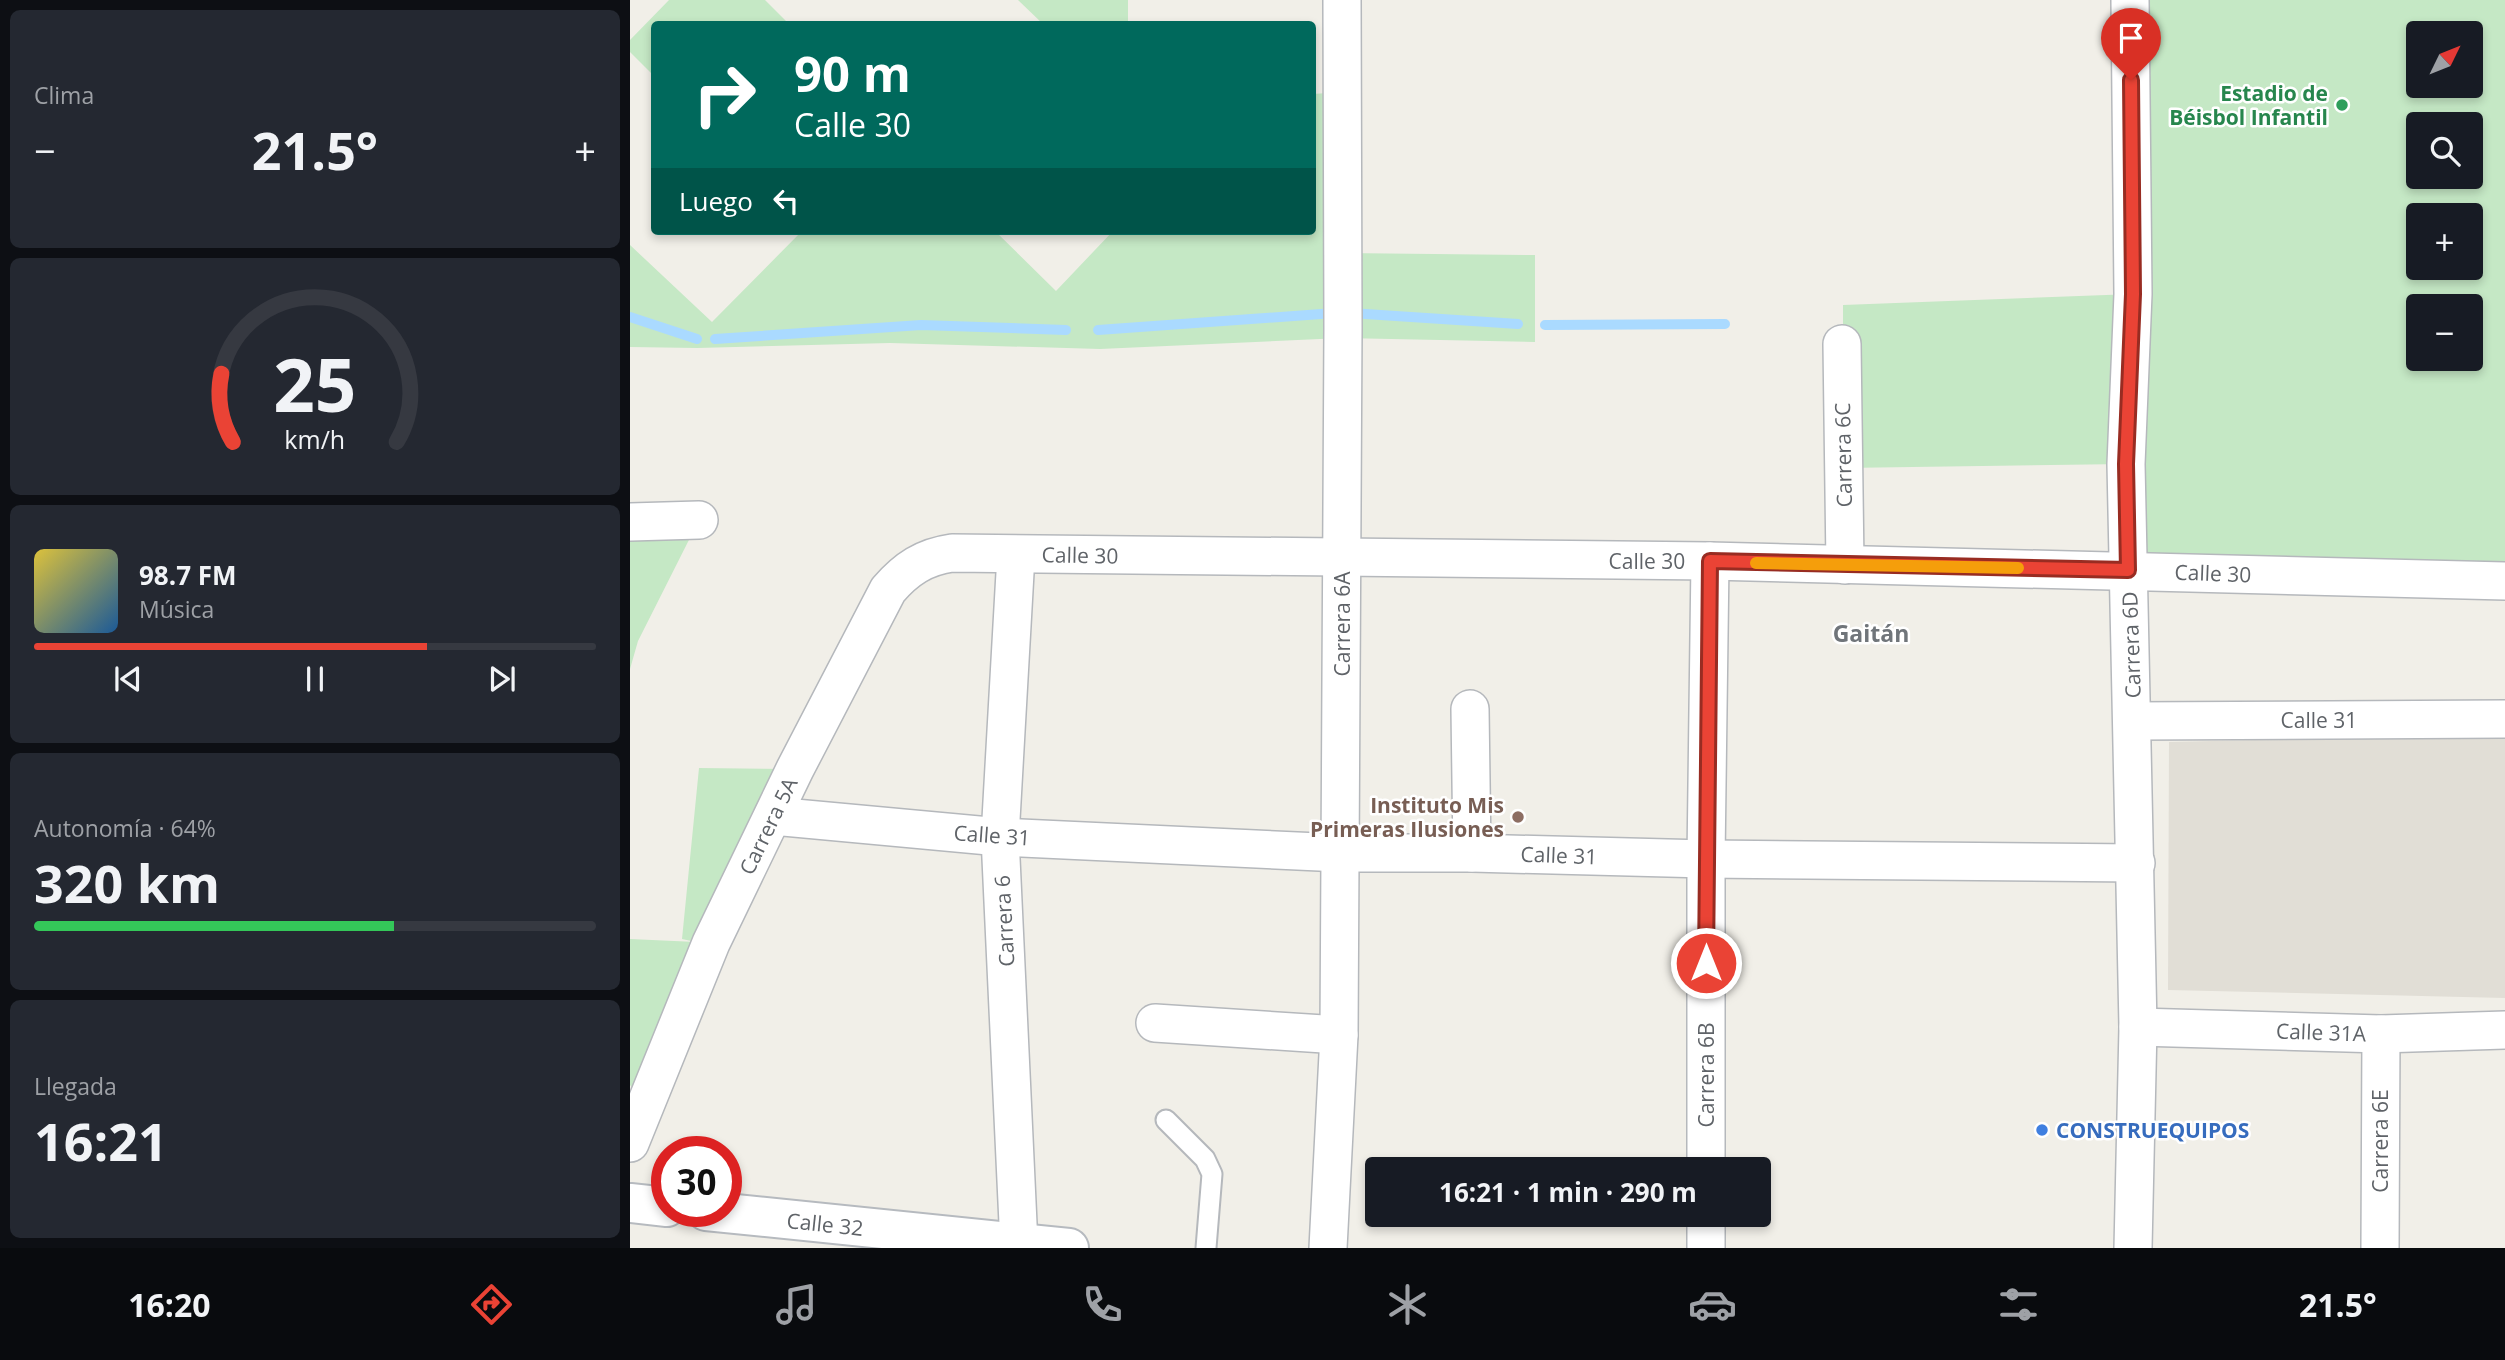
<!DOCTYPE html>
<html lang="es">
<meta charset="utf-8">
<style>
body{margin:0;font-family:"Open Sans",sans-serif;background:#242831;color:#f1f3f6;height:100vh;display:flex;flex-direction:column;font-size:26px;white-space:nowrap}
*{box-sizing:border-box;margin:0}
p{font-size:23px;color:#9ea1a6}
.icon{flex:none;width:38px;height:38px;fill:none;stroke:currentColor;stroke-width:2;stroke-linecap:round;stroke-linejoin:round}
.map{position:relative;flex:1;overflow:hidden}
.side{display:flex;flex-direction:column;gap:10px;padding:10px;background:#0d0f14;width:630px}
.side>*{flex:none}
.guide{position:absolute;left:21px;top:21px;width:665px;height:214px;border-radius:7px;box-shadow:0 4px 10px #0003;background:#00695c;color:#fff;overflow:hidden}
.needle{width:46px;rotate:47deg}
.buttons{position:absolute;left:1776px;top:21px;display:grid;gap:14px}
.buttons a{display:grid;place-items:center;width:77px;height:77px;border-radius:7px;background:#171b24;box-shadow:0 4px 10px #0003;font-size:35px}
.speed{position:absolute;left:21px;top:1136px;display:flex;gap:14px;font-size:35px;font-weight:700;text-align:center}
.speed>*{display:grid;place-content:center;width:91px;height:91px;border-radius:50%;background:#171b24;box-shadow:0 4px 10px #0003;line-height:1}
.speed .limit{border:10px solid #d22;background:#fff;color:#111}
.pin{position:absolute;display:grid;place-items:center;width:60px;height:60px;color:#fff;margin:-72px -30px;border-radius:50% 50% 50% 0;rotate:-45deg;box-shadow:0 0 7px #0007}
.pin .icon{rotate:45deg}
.me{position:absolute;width:77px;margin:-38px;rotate:0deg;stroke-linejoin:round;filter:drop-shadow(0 0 5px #0008)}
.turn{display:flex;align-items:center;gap:24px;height:147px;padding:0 28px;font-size:32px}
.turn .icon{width:91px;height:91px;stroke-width:2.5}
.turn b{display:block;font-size:49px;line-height:60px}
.then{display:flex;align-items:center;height:66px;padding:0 28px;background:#0003;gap:14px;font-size:26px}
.big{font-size:52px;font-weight:700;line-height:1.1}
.side .card{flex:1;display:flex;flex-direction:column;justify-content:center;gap:10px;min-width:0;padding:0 24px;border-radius:10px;background:#242831}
.side .dial{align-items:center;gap:0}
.dial svg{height:182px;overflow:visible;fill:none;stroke:#363941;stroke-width:7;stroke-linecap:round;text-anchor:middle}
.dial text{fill:#f1f3f6;stroke:none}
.song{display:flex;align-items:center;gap:21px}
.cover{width:84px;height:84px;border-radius:10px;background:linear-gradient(135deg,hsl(50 70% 55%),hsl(210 70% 35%))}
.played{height:7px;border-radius:4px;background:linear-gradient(90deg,#ea4335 70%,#363941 70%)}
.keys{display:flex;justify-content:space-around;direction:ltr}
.heat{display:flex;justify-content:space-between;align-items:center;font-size:38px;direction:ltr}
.charge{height:10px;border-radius:5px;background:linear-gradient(90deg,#34c759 64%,#363941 0)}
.trip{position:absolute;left:735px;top:1157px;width:406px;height:70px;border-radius:7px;background:#171b24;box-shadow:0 4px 10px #0003;font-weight:700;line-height:70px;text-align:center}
.dock{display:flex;height:112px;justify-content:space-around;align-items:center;background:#090b0e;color:#9ea1a6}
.dock .icon{width:49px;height:49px}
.dock .current{color:#ea4335}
.dock b{font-size:32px;color:#f1f3f6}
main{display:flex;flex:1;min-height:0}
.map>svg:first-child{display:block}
.education{fill:#e1ded6}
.green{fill:#c5e8c5;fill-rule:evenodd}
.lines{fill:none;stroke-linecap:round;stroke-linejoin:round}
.stream{stroke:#aadaff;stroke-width:10}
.lane-casing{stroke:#b5b8bc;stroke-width:23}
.street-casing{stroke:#b5b8bc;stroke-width:40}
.secondary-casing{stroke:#b6babf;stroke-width:42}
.lane{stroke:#fff;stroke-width:19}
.street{stroke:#fff;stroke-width:37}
.secondary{stroke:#fff;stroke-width:38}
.route-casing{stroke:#982c22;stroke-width:18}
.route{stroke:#ea4335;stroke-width:12}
.slow{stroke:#f59e0b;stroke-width:12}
.leisure-dot{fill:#2e9e5b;stroke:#fff;stroke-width:2.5}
.education-dot{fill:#8d6e63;stroke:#fff;stroke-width:2.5}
.shop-dot{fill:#3f7fe0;stroke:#fff;stroke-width:2.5}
.labels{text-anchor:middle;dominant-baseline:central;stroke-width:5;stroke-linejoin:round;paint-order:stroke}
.leisure-label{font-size:21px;font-weight:bold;fill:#27864d;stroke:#fff;text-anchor:end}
.street-label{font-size:21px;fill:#5f6368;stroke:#fff}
.education-label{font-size:21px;font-weight:bold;fill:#785e54;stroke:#fff;text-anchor:end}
.shop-label{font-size:21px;font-weight:bold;fill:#366cbe;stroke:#fff;text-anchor:start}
.neighbourhood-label{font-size:23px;font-weight:bold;fill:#70757a;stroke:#fff}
</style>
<main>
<section class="side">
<div class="card"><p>Clima</p>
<div class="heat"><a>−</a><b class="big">21.5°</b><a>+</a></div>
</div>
<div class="card dial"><svg viewBox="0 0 100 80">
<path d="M14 69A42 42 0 1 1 86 69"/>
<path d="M14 69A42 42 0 0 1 9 39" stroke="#ea4335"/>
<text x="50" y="56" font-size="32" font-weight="700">25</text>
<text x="50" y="72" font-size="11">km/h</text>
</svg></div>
<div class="card">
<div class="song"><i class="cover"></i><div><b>98.7 FM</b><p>Música</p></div></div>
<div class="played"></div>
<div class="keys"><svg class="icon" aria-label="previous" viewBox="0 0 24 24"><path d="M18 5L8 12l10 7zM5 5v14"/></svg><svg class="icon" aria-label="pause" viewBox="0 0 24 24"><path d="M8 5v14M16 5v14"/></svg><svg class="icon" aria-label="next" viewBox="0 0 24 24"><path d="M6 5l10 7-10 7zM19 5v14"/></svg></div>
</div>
<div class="card"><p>Autonomía · 64%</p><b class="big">320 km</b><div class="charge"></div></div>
<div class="card"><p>Llegada</p><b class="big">16:21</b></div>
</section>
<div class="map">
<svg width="1875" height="1248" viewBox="0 0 1875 1248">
<rect width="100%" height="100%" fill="#f1efe8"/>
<path class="education" d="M1875,734v264l-337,-8 1,-248z"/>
<g class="green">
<path d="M39,0h96l24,24h-135v52l-24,-24v-12z"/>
<path d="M388,0h110v24h-85z"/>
<path d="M1500,0h375v581l-377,-11 -2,-106 -283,4v-163l290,-11zM1788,33h53v53h-53zM1788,124h53v53h-53zM1788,215h53v53h-53zM1788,306h53v53h-53z"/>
<path d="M712,92v161l193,2v87l-193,-4 -242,11 -210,-6 -193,5 -67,-1v-102l82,77 90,-91h193l61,60 57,-60h199l1,-137z"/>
<path d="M69,520l-61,121 -8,28v-147z"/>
<path d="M69,768l96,1 -150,335 -15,-19v-146l66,3 -14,-3z"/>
</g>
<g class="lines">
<g class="stream">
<path d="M720,313l168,11"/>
<path d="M0,317l67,22"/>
<path d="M915,325l180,-1"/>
<path d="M468,330l237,-17"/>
<path d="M85,339l206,-14 145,5"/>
</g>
<g class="lane-casing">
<path id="lane" d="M536,1120l39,39 7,15 -6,74"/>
</g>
<g class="street-casing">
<g id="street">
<path d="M1500,0l3,294 -7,170 12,563 -5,221"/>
<path d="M1212,344l3,221"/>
<path d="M0,522l69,-2"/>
<path d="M386,555l-16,282 19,408"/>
<path d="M840,709l2,144"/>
<path d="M1503,721l372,-2"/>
<path d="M143,816l227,21 341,16h131l234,6 430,4"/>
<path d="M525,1023l184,12"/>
<path d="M1508,1027l243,7 124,-4"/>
<path d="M0,1143l81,-200 84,-174 93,-179c18,-21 36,-33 64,-37l758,8 795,20"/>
<path d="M1076,1169v-310l4,-298"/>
<path d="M698,1248l11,-213 4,-707 -1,-328"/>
<path d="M1076,1248v-34"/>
<path d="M1750,1248l1,-214"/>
</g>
</g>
<g class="secondary-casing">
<g id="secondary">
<path d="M0,1203l37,4"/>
<path d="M76,1211l363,37"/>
</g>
</g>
<use href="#lane" class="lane"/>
<use href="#street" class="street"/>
<use href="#secondary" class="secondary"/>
</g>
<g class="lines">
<g class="route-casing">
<path id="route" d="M1076,963l4,-402 418,9 -2,-106 7,-170 -2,-214"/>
</g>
<use href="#route" class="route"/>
<path class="slow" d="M1126,563l262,5"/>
</g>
<circle class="leisure-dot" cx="1712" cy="105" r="7"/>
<circle class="education-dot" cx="888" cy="817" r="7"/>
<circle class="shop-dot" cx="1412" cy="1130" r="7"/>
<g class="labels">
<g class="leisure-label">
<text x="1698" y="93">Estadio de<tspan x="1698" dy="24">Béisbol Infantil</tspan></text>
</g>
<g class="street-label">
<text transform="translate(1213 455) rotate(-91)">Carrera 6C</text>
<text transform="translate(450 555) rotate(1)">Calle 30</text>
<text x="1017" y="561">Calle 30</text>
<text transform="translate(1583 573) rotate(2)">Calle 30</text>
<text transform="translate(712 624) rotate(-90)">Carrera 6A</text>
<text transform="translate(1501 645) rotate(-92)">Carrera 6D</text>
<text x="1689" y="720">Calle 31</text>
<text transform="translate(138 826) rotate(-64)">Carrera 5A</text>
<text transform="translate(362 835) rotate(4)">Calle 31</text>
<text transform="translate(929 855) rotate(2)">Calle 31</text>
<text transform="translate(374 921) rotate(-93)">Carrera 6</text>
<text transform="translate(1691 1032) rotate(2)">Calle 31A</text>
<text transform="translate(1076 1075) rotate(-90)">Carrera 6B</text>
<text transform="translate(1750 1141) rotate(-90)">Carrera 6E</text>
<text transform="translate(195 1224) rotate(6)">Calle 32</text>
</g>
<g class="education-label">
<text x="874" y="805">Instituto Mis<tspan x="874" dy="24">Primeras Ilusiones</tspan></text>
</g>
<g class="shop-label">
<text x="1426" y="1130">CONSTRUEQUIPOS</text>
</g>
<g class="neighbourhood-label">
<text x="1241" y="633">Gaitán</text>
</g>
</g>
</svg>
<div class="buttons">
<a><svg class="needle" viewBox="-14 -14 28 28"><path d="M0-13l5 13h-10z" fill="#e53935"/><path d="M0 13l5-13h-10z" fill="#9ea1a6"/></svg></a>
<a><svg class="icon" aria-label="search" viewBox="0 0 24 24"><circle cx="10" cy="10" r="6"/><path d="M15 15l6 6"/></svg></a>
<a>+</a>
<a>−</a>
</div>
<div class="speed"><div class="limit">30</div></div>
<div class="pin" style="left:1501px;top:80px;background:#d93025"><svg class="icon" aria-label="arrive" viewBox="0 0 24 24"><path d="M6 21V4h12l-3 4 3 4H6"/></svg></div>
<svg class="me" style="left:1076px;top:963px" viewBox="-20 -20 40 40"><circle r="17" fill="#ea4335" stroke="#fff" stroke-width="3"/><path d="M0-11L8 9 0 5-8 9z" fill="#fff"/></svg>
<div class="trip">16:21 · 1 min · 290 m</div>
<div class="guide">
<div class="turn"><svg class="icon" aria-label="right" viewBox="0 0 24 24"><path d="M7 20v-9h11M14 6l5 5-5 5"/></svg><div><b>90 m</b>Calle 30</div></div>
<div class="then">Luego<svg class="icon" aria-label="left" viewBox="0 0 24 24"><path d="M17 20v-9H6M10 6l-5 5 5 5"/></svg></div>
</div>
</div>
</main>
<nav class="dock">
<b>16:20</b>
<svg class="icon current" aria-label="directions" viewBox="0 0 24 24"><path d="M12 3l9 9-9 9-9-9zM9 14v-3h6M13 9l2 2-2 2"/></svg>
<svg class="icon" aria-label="music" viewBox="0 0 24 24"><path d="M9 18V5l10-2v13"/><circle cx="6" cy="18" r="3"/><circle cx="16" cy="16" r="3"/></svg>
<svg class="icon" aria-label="phone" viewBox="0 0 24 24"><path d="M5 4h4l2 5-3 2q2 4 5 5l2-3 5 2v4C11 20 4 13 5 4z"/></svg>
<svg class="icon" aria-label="climate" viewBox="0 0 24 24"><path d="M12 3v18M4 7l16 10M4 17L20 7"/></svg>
<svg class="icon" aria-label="car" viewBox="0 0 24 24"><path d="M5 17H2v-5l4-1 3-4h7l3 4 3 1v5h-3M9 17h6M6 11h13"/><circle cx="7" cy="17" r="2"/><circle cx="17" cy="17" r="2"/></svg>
<svg class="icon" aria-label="filters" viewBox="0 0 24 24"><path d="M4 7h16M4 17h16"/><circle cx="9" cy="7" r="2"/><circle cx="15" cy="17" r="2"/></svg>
<b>21.5°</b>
</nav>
